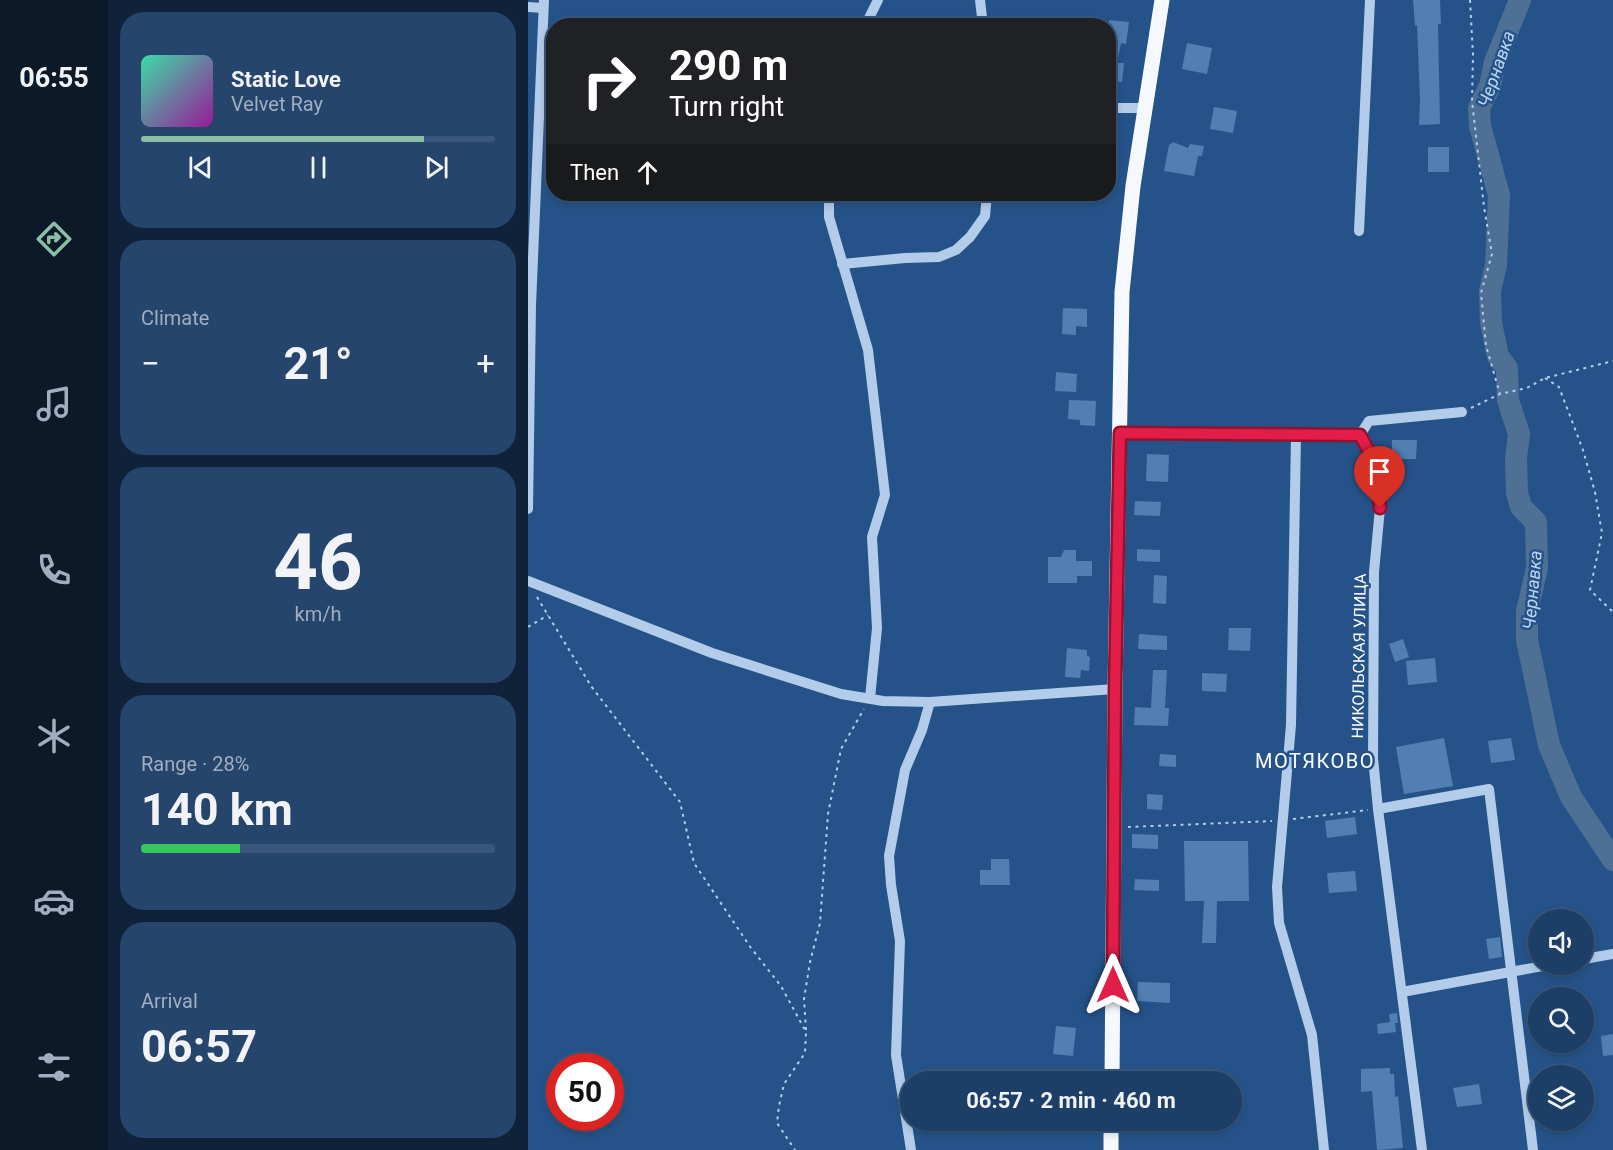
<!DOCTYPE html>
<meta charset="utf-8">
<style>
body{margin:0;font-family:Roboto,sans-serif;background:#25456d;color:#f1f3f6;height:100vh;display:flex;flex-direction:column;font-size:22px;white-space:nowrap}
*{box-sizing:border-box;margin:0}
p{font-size:20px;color:#a0aec0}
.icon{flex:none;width:33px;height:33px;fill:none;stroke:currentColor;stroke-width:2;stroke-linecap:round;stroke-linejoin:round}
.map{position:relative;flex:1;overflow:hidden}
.side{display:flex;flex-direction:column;gap:12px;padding:12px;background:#0f2239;width:420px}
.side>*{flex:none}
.top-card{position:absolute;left:18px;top:18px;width:570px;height:183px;border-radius:24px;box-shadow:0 3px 9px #0003,0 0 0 2px #3a577b;background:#202124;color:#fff;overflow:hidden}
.buttons{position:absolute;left:1000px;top:909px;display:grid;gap:12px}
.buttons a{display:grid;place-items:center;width:66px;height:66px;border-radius:50%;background:#1c3e67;box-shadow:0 3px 9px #0003,0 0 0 2px #3a577b;font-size:30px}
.speed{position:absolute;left:18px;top:1053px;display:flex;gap:12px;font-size:30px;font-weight:700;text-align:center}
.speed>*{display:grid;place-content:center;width:78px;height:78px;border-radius:50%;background:#1c3e67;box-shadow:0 3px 9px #0003,0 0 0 2px #3a577b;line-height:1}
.speed .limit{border:9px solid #d22;background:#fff;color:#111}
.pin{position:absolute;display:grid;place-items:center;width:51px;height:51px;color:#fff;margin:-62px -26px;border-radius:50% 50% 50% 0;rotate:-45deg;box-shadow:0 0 6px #0007}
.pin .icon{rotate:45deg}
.me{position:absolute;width:66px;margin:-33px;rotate:0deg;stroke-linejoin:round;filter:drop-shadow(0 0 4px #0008)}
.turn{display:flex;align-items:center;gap:21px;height:126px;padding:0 24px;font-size:27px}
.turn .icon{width:78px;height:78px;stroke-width:2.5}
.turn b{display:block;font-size:42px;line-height:51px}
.then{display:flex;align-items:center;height:57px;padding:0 24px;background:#0003;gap:12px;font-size:22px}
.big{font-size:45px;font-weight:700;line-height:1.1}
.side .card{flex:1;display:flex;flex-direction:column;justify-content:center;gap:9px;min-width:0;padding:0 21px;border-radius:24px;background:#25456d}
.side .dial{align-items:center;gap:0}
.dial b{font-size:78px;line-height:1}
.song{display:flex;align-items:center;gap:18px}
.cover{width:72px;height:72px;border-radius:9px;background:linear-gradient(135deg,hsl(160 70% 55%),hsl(300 70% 35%))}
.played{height:6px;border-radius:3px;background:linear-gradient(90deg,#8abfa5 80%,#3a577b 80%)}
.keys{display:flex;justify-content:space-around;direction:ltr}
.heat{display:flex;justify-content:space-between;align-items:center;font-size:33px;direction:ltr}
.charge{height:9px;border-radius:4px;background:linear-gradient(90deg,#34c759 28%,#3a577b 0)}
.trip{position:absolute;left:372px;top:1071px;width:342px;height:60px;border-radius:30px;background:#1c3e67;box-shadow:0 3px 9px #0003,0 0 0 2px #3a577b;font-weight:700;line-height:60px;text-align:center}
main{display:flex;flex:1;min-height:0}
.dock{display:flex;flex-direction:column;width:108px;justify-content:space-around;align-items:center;background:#0b1929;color:#a0aec0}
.dock .icon{width:42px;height:42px}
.dock .current{color:#8abfa5}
.dock b{font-size:27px;color:#f1f3f6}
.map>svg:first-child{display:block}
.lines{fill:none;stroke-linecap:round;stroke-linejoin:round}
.river{stroke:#4f7095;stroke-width:22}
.building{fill:#527fb2}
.path{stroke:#b2cce9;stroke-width:2;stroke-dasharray:3 4.5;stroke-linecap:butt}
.minor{stroke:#b2cce9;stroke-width:10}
.major{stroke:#f5f9fe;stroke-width:15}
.route-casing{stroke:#92132f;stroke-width:15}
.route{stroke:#e11d48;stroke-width:10}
.labels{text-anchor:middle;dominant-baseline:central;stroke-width:5;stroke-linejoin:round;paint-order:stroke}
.street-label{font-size:16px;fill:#fff;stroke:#255389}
.water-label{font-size:18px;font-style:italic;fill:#bed6f0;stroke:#255389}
.quarter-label{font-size:20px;letter-spacing:1.5px;fill:#fff;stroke:#255389}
</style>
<main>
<nav class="dock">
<b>06:55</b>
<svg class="icon current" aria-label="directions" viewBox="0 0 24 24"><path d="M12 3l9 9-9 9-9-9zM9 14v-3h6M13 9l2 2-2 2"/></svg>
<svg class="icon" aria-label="music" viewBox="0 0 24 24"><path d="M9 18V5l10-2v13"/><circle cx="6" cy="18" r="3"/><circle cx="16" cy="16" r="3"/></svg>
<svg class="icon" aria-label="phone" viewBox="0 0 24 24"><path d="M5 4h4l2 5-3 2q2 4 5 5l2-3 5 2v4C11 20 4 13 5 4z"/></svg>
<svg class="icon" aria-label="climate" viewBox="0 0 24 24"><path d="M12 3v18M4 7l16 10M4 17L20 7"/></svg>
<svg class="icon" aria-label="car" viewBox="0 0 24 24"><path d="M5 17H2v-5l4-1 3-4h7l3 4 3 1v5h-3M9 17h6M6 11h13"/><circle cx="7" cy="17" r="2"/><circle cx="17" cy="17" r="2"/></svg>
<svg class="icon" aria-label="filters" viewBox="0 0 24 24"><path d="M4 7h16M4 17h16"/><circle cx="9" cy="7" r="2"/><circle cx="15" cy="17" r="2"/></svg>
</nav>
<section class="side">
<div class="card">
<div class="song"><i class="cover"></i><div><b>Static Love</b><p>Velvet Ray</p></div></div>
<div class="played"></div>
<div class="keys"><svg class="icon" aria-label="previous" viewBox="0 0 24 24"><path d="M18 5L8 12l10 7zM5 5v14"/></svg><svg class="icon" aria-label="pause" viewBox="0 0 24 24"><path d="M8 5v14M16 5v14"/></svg><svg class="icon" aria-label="next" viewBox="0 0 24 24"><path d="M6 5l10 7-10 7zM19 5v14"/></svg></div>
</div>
<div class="card"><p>Climate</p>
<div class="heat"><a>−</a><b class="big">21°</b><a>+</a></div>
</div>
<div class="card dial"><b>46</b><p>km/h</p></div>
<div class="card"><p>Range · 28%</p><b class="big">140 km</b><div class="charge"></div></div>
<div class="card"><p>Arrival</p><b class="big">06:57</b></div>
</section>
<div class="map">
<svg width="1085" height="1150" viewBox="0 0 1085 1150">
<rect width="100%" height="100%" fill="#255389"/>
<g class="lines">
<path class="river" d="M992,0l-25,62 -5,24 -11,22 1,18 19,69 -3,70 -6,26 1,32 7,33 9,12 1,32 11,34 -3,24 1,35 4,14 15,15 1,46 -10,43v29l22,105 22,52 42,63"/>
</g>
<g class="building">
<path d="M885,0h27l1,24h-3l2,100 -21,1 1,-25 -3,-75 -2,1z"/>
<path d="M581,20l20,2 -3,22 -5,-1 -4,20h7l-2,19 -7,-1 -1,2h-6z"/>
<path d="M659,43l25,5 -5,26 -25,-5z"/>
<path d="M686,107l23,4 -4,22 -23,-4z"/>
<path d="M645,142l15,6 2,-4 14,2 -2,10h-4l-4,20 -30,-5 5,-26z"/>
<rect x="900" y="147" width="21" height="25"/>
<path d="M535,308l24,1v18l-11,-1v9l-14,-1z"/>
<path d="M528,372l21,2 -1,18 -21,-1z"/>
<path d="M541,400l27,1 -1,25 -15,-1v-5l-12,-1z"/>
<path d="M864,440h25l-1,19h-24z"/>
<path d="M619,454l22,1 -1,27 -22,-1z"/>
<path d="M607,501l26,1 -1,14 -26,-1z"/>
<path d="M609,549l23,1v12l-23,-1z"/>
<path d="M536,550h12v11h16v15h-15v7h-29v-26h13z"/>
<path d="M626,575l13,1 -1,28 -13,-1z"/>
<path d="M701,628h22l-1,23 -22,-1z"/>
<path d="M611,634l28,2v14l-29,-1z"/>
<path d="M875,639l6,18 -14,5 -6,-18z"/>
<path d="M539,648l20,2v6l3,1 -1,14 -8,-1 -1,8 -15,-1z"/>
<path d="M907,658l2,24 -29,3 -2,-24z"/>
<path d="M625,670h14l-2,38h4l-1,18 -34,-1 1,-18 16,1z"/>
<path d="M674,673l25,1 -1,18 -24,-1z"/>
<path d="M916,738l9,48 -49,8 -8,-47z"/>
<path d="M983,738l4,22 -24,3 -3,-22z"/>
<path d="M632,754l16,1v12l-17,-1z"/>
<path d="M619,794l16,1 -1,15 -15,-1z"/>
<path d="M827,817l2,17 -30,4 -2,-17z"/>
<path d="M604,834l26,1v14l-26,-1z"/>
<path d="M656,841h64l1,60h-32l-1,42h-14l2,-42h-19z"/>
<path d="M463,859h18l1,26h-30v-15h11z"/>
<path d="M827,871l2,20 -28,2 -2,-20z"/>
<path d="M607,879l24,1v11l-25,-1z"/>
<path d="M972,937l2,20 -13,2 -3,-20z"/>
<path d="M610,982l32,1v20l-33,-2z"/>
<path d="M869,1013l1,10h-3l1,9 -18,2 -1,-10 13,-2 -1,-8z"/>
<path d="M528,1026l20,2 -3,28 -20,-2z"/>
<path d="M1085,1034v21l-10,1 -2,-20z"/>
<path d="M862,1068v6h4l1,23 3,-1 5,52 -26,2 -5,-59 -11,1v-23z"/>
<path d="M951,1084l3,20 -25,3 -4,-19z"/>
</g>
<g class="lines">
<g class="path">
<path d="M942,0l3,55 -1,46 12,106 8,47 -11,39 5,53 14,48"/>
<path d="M1017,378l14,9 24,63 12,42 7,41 -12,57 23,22"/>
<path d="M943,408l29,-14 27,-6 18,-10 68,-17"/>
<path d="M9,597l54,89 89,116 14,61 57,85 30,38 25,46 -1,21 -21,31 -5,22 -2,17 18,27"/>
<path d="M0,627l20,-12"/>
<path d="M765,819l75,-9"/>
<path d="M600,827l144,-6"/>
<path d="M278,1030l-2,-31 6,-37 10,-39 8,-109 13,-65 23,-40"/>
</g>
<g class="minor">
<path d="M452,0l3,26"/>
<path d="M0,7l15,1"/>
<path d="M337,26l13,-26"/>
<path d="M580,108h37"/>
<path d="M301,194v23l39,133 17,145 -13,42 5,91 -7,70"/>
<path d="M831,231l11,-231"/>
<path d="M314,264l63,-6 34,-1 17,-7 14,-13 15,-21 2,-22"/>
<path d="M592,433l240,2"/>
<path d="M768,435l-5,290 -14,162 2,36 33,112 12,115"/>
<path d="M832,435l16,29 4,44 -6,64 -1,186 5,51 44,341"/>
<path d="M832,435l9,-14 93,-9"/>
<path d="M0,509l3,-204 13,-305"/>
<path d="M0,581l184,72 129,41 42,7 47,1 185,-13"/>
<path d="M850,809l111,-20 44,361"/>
<path d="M1056,959l29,-5"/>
<path d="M874,992l152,-28"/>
<path d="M383,1150l-15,-95 4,-114 -9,-56 -2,-29 16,-86 17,-40 8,-28"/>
</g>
<g class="major">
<path d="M584,1082l3,-393 7,-397 11,-106 29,-186"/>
<path d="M583,1150v-30"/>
</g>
</g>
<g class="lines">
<g class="route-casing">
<path id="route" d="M585,985l2,-296 5,-256 240,2 16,29 4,44"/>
</g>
<use href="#route" class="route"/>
</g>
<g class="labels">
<g class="street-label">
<text transform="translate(831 656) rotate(-89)">НИКОЛЬСКАЯ УЛИЦА</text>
</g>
<g class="water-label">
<text transform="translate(968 69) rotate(-71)">Чернавка</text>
<text transform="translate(1004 590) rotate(-85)">Чернавка</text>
</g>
<g class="quarter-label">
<text x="787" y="761">МОТЯКОВО</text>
</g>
</g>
</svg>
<div class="buttons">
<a><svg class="icon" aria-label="sound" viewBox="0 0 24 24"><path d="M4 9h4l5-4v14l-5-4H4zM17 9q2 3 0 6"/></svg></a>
<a><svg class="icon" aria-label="search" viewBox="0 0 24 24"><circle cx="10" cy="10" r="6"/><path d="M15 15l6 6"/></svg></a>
<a><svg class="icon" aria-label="layers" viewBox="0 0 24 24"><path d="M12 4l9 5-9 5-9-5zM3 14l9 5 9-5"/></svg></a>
</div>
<div class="speed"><div class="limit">50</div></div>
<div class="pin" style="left:852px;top:508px;background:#d93025"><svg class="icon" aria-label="arrive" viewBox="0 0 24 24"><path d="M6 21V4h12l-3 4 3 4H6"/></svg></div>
<svg class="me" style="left:585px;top:985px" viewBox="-20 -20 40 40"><path d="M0-17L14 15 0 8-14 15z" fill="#e11d48" stroke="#fff" stroke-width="4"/></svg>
<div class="trip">06:57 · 2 min · 460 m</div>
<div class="top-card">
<div class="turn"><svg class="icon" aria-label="right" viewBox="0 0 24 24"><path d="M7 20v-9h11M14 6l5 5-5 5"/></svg><div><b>290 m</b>Turn right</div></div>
<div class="then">Then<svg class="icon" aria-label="ahead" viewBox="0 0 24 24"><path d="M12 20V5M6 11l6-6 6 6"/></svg></div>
</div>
</div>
</main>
